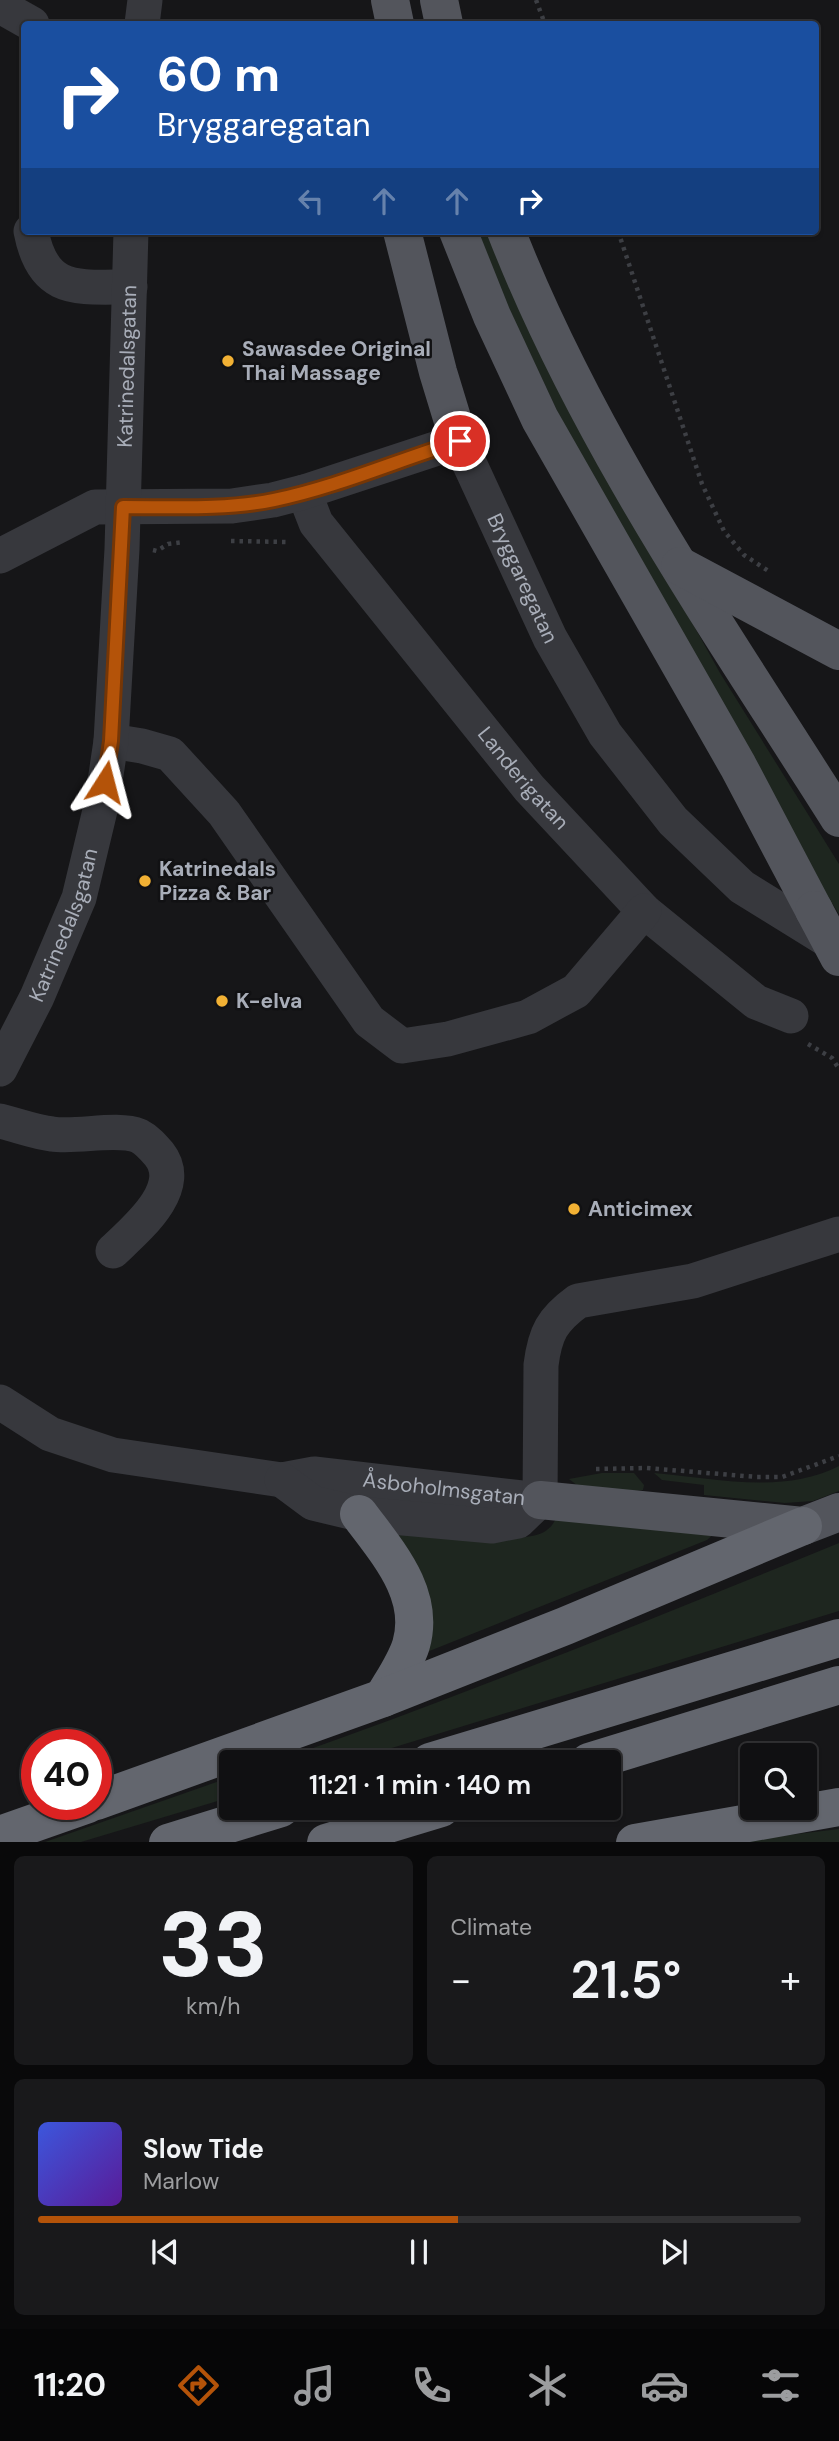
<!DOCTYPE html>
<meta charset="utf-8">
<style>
body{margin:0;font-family:"DM Sans",sans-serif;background:#19191b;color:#f1f3f6;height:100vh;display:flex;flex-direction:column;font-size:26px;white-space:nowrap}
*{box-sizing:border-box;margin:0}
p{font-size:23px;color:#9c9d9f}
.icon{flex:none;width:38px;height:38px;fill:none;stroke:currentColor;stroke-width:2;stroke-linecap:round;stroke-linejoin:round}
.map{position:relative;height:1842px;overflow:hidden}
.sheet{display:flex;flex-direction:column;gap:14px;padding:14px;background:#09090a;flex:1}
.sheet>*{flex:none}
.guide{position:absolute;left:21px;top:21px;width:798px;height:214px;border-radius:7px;box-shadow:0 2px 5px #0004,0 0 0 2px #303032;background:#1a4fa0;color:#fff;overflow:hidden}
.buttons{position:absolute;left:740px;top:1743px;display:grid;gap:14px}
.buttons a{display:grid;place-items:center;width:77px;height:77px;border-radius:7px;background:#101012;box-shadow:0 2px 5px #0004,0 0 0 2px #303032;font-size:35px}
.speed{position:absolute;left:21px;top:1729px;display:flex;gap:14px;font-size:35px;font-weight:700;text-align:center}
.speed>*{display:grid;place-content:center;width:91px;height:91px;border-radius:50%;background:#101012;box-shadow:0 2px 5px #0004,0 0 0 2px #303032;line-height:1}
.speed .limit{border:10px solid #d22;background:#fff;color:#111}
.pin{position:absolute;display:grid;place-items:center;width:60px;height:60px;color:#fff;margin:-30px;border:4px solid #fff;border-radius:50%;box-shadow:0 2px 7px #0007}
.me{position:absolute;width:77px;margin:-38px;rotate:9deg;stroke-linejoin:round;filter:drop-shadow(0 0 5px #0008)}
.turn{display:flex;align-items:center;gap:24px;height:147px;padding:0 21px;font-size:32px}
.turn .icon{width:91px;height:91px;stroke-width:2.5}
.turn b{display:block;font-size:49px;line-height:60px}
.lanes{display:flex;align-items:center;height:66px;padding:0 21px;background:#0003;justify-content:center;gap:35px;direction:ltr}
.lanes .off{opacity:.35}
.big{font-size:52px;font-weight:600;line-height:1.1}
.sheet .tile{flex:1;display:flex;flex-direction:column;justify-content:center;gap:10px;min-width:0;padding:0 24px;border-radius:10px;background:#19191b}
.sheet .dial{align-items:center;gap:0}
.dial b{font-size:91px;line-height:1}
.song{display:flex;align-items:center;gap:21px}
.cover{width:84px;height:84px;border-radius:10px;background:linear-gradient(135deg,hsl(230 70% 55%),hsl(270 70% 35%))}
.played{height:7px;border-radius:4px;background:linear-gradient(90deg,#b45309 55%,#303032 55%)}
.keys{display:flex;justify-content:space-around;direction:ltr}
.heat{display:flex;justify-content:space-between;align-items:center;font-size:38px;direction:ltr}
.sheet .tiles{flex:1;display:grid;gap:14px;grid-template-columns:1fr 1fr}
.tile:last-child{grid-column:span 2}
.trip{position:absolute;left:219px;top:1750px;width:402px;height:70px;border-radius:7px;background:#101012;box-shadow:0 2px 5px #0004,0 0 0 2px #303032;font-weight:600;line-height:70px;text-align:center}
.menu{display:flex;height:112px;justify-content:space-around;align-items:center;background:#060607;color:#9c9d9f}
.menu .icon{width:49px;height:49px}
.menu .current{color:#b45309}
.menu b{font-size:32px;color:#f1f3f6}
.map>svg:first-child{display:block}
.green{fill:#1e261f}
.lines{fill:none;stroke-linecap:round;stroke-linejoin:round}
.path{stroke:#3d3f44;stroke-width:4.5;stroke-dasharray:3.5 5;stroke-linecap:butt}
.minor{stroke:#37383d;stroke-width:35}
.major{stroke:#53555c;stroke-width:38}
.highway{stroke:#63666e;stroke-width:38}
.major-bridge{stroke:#53555c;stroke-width:38}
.route-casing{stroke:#753606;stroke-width:18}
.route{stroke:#b45309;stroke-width:12}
.poi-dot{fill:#f2b134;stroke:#111113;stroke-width:2.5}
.labels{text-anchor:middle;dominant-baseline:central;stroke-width:5;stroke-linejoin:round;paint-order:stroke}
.poi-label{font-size:21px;font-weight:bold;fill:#a8adb8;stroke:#111113;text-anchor:start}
.street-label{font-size:21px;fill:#a8adb8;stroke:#111113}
</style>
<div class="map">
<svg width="839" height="1843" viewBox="0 0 839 1843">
<rect width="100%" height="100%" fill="#161618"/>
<g class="green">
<path d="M472,231h20l130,265 98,177 119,191v50l-91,-142 -163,-302z"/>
<path d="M839,1466v25l-26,10 -28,2 -81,-8v-10l-42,-5 -8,-7c60,5 129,22 185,-7z"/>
<path d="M602,1473h32l10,12 -1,5 -42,5 -15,-3 -17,-13z"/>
<path d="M557,1515l158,18 -8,7 -280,112 -36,-124c32,3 126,19 153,4 7,-4 11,-10 13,-17z"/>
<path d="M839,1543v68l-493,151h-72c191,-67 378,-143 565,-219z"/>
<path d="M231,1777v20l-150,45h-36z"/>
<path d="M839,1829v13l-117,1z"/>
</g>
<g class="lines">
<g class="path">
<path d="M536,0l9,24"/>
<path d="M618,231l84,253 22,47 20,24 26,17"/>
<path d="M231,541l58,1"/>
<path d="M153,550l4,1 11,-7 16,-2"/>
<path d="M808,1044l24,14 7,11"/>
<path d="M596,1469l50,-1 111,9h25l57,-21"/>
</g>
<g class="minor">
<path d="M0,6l32,18"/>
<path d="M142,24l3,-24"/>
<path d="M31,231c12,63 46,56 99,56"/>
<path id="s1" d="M304,492l12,31 213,265 115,123 112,91 35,14"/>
<path id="s2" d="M0,556l95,-49 137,-1 41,-6 31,-8 155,-51 91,197 55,96 68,87 69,66 97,60"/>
<path d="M111,741l31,5 28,8 54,59 145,208 33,25 46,-7 80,-22 48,-26 68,-80"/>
<path id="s3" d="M0,1069l37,-72 42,-99 23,-96 9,-61 11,-192 9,-318"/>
<path d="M0,1121c17,4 35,11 52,13 25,4 65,-7 87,2 8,4 14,11 20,18 27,34 -23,75 -46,97"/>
<path id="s4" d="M0,1402l50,32 63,21 169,25 32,-6 226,26"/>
<path d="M282,1480l31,23 46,11 133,12 26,-5 22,-21"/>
<path d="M540,1500l1,-135c4,-32 11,-45 37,-64l115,-20 146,-47"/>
</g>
<g class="major">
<path d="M390,0l5,24"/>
<path d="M439,0l5,24"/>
<path d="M402,231l36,141 21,69"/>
<path d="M458,231l34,85 48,103 198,347 76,144"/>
<path d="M506,231c82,210 213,397 333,587"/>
<path d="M680,566l159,85"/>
<path d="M540,1500l263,26 36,-14"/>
</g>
<g class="highway">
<path d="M359,1514c28,38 67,80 52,131 -6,19 -19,37 -28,53"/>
<path d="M430,1762l409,-124"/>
<path d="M589,1762l250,-77"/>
<path d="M96,1801l287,-103 182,-72 238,-100"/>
<path d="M0,1835l88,-31"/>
<path d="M168,1843l113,-35"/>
<path d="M326,1843l115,-35"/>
<path d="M635,1843l204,-36"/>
</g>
<path class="major-bridge" d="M814,910l25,47"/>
</g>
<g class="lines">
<g class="route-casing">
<path id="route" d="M105,782l6,-41 12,-234c50,0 102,3 151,-7 63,-13 124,-40 186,-59"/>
</g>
<use href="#route" class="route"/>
</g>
<g class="poi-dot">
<circle cx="228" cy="361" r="7"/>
<circle cx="145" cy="881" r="7"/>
<circle cx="222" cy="1001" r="7"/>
<circle cx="574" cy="1209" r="7"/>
</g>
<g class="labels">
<g class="poi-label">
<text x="242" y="349">Sawasdee Original<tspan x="242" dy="24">Thai Massage</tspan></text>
<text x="159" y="869">Katrinedals<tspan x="159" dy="24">Pizza &amp; Bar</tspan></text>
<text x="236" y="1001">K-elva</text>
<text x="588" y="1209">Anticimex</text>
</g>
<g class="street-label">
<text stroke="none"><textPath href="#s3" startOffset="724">Katrinedalsgatan</textPath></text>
<text stroke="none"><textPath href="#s2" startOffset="632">Bryggaregatan</textPath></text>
<text stroke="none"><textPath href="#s1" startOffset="362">Landerigatan</textPath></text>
<text stroke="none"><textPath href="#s3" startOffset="158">Katrinedalsgatan</textPath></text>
<text stroke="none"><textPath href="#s4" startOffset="460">Åsboholmsgatan</textPath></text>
</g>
</g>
</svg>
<div class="buttons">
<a><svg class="icon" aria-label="search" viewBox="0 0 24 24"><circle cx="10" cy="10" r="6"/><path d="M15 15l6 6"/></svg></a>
</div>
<div class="speed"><div class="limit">40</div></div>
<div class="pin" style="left:460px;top:441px;background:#d93025"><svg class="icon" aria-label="arrive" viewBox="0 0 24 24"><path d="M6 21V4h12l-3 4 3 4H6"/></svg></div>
<svg class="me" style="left:105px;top:782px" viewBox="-20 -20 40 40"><path d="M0-17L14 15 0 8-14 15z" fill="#b45309" stroke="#fff" stroke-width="4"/></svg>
<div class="trip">11:21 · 1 min · 140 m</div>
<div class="guide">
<div class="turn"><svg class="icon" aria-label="right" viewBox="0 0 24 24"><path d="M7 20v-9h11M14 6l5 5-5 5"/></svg><div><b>60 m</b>Bryggaregatan</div></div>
<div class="lanes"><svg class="icon off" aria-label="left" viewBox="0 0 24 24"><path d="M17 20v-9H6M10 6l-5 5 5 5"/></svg><svg class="icon off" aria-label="ahead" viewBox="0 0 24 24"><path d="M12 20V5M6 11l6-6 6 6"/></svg><svg class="icon off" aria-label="ahead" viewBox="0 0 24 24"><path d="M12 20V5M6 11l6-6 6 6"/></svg><svg class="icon" aria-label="right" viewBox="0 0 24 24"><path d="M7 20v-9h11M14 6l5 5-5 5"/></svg></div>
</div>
</div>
<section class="sheet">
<div class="tiles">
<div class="tile dial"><b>33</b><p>km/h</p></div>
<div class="tile"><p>Climate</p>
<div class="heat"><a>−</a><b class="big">21.5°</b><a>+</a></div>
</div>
<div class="tile">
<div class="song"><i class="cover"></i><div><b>Slow Tide</b><p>Marlow</p></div></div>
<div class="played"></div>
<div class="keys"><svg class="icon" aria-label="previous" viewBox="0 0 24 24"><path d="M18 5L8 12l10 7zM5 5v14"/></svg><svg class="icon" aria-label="pause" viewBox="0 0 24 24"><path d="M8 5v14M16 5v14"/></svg><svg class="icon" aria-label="next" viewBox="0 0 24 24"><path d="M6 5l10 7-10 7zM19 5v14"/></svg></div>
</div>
</div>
</section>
<nav class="menu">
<b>11:20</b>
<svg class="icon current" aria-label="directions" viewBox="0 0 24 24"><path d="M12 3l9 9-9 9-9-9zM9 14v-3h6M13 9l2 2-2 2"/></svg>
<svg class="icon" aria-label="music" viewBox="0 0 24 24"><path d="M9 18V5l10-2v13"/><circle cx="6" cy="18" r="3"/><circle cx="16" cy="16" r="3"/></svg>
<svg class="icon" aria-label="phone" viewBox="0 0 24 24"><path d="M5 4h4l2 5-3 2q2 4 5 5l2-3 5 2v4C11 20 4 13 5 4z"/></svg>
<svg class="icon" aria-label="climate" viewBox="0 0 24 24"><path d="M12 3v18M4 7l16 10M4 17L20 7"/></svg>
<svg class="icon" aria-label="car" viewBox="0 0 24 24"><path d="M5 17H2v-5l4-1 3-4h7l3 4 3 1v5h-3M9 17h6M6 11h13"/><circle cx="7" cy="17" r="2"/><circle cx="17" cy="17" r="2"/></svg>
<svg class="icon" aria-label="filters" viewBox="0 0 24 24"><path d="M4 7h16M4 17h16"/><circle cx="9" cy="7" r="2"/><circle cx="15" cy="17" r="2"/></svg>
</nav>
